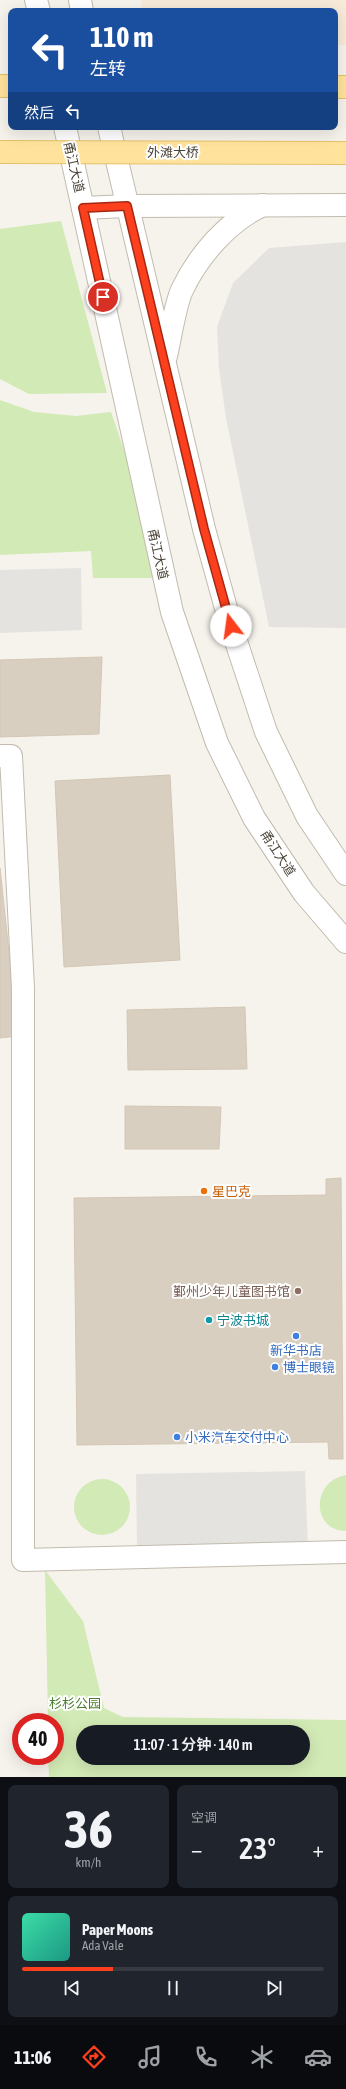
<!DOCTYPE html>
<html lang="zh">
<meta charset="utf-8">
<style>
body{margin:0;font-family:"Asap Condensed","Noto Sans SC",sans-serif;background:#20242c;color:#f1f3f6;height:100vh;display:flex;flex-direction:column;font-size:15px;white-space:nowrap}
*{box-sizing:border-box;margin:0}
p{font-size:13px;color:#9ea1a6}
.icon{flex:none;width:22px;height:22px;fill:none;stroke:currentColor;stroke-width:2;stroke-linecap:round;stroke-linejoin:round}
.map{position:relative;height:1777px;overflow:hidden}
.details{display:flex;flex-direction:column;gap:8px;padding:8px;background:#0d0f14;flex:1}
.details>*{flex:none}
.banner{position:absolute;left:8px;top:8px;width:330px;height:122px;border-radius:8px;box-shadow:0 4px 16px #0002;background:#1a4fa0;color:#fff;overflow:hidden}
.speed{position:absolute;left:12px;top:1713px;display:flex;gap:8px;font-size:20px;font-weight:700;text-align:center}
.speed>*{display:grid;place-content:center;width:52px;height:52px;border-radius:50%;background:#171b24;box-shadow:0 4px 16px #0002;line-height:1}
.speed .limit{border:6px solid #d22;background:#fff;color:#111}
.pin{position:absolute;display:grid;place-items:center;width:34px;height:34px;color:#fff;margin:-17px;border:2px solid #fff;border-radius:50%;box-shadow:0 1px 4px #0007}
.me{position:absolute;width:44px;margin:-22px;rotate:345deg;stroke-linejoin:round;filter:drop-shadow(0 0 3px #0008)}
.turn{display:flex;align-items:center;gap:14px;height:84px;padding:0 16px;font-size:18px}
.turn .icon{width:52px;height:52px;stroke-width:2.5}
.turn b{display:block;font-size:28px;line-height:34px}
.then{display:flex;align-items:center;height:38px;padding:0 16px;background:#0003;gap:8px;font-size:15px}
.big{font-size:30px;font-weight:600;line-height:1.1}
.details .widget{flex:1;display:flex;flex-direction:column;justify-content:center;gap:6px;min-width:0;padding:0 14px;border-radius:8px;background:#20242c}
.details .dial{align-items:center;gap:0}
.dial b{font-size:52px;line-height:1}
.song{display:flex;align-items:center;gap:12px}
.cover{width:48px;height:48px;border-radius:6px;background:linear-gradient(135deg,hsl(160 70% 55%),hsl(170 70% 35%))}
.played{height:4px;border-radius:2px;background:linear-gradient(90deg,#fc3f1d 30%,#363941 30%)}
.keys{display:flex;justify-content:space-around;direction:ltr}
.heat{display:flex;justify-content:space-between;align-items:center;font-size:22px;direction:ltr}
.details .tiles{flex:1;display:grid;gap:8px;grid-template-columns:1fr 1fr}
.widget:last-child{grid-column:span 2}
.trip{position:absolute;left:76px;top:1725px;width:234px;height:40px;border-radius:20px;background:#171b24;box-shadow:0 4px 16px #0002;font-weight:600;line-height:40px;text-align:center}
.menu{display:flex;height:64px;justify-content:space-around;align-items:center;background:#090b0e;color:#9ea1a6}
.menu .icon{width:28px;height:28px}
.menu .selected{color:#fc3f1d}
.menu b{font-size:18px;color:#f1f3f6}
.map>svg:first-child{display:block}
.commercial{fill:#f7ead8}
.green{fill:#d2eab5;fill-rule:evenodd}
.parking{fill:#e5e3e0}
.building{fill:#d8cfc1;stroke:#d3c7b4}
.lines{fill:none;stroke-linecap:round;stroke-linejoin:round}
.minor-casing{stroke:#c2bbae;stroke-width:24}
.major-casing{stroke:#e6c16a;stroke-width:24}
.minor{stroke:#fff;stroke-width:22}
.major{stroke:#ffe39c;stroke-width:22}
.major-bridge-casing{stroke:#e6c16a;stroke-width:24;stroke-linecap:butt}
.major-bridge{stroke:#ffe39c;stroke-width:22}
.route-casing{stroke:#a42913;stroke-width:10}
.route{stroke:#fc3f1d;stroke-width:7}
.food-dot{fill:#e8710a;stroke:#fff;stroke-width:1.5}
.education-dot{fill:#8d6e63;stroke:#fff;stroke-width:1.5}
.culture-dot{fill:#0f9aa8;stroke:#fff;stroke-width:1.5}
.shop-dot{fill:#3f7fe0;stroke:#fff;stroke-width:1.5}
.labels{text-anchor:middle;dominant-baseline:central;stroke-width:4;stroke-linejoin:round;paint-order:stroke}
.street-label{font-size:13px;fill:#4b4439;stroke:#fff}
.food-label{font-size:13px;fill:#c56008;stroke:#fff;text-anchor:start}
.education-label{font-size:13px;fill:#785e54;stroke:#fff;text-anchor:end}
.culture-label{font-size:13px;fill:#0d838f;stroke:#fff;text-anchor:start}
.shop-label{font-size:13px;fill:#366cbe;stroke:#fff;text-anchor:start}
.park-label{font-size:13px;fill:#4a7f2a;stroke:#fff}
</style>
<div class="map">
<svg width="346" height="1777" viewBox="0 0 346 1777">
<rect width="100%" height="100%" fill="#f6f3ec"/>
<path class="commercial" d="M141,0h205v45h-11v-34h-192z"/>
<g class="green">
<path d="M61,221l46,172 -78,1 -29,-15v-150z"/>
<path d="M0,400l34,12 42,4 35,-4 43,125 -2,41h-59l-2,-27 -91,4z"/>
<path d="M346,1475v56c-34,0 -36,-49 0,-56z"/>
<circle cx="102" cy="1507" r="28"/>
<path d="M45,1570l38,51 21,87 19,9 223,3v57h-297l-1,-21h7v-34h-7zM83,1732h220v26h-220z"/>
</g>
<g class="parking">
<path d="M346,242v386l-77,-1 -43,-209 -7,-49 -2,-42 16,-44 36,-35z"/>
<path d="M81,568l1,62 -82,3v-63z"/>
<path d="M305,1471l3,76 -171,1 -1,-74z"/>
</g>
<g class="building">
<path d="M102,657l-3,77 -99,3v-77z"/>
<path d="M170,775l10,185 -116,7 -9,-186z"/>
<path d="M0,868l18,168 -18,2z"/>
<path d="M245,1007l2,62 -119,1 -1,-60z"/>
<path d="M125,1106l96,1 -2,42h-94z"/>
<path d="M341,1178l2,281h-14l-1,-17 -251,3 -3,-247 252,-3v-16z"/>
</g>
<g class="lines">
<g class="minor-casing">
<g id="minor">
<path d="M36,0l3,11"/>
<path d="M80,0l2,11"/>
<path d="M65,127l107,485 45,131 37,75 50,75 42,49"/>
<path d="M109,127l95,402 27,97 35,106 41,84 39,58"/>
<path d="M83,208l44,-2 219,-1"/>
<path d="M166,356c4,-17 9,-51 16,-66 16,-34 46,-69 81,-85"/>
<path d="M0,756h11l12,232v572l323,-8"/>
</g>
</g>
<g class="major-casing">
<g id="major">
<path d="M0,86h11"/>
<path d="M335,87h11"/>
</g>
</g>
<use href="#minor" class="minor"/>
<use href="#major" class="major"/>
<g class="major-bridge-casing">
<path id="major-bridge" d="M0,152l346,1"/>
</g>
<use href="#major-bridge" class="major-bridge"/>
</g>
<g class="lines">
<g class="route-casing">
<path id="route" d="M103,297l-20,-89 44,-2 77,323 27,97"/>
</g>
<use href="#route" class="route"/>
</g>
<circle class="food-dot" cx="204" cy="1191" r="4"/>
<circle class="education-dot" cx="298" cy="1291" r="4"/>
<circle class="culture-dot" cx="209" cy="1320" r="4"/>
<g class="shop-dot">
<circle cx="296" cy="1336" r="4"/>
<circle cx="275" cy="1367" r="4"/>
<circle cx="177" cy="1437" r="4"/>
</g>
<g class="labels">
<g class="street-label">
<text x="173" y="152">外滩大桥</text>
<text transform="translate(74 167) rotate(77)">甬江大道</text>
<text transform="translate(158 554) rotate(77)">甬江大道</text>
<text transform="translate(278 853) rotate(57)">甬江大道</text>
</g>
<g class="food-label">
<text x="212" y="1191">星巴克</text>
</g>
<g class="education-label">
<text x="290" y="1291">鄞州少年儿童图书馆</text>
</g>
<g class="culture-label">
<text x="217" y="1320">宁波书城</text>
</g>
<g class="shop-label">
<text x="296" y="1350" text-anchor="middle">新华书店</text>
<text x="283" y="1367">博士眼镜</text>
<text x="185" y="1437">小米汽车交付中心</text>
</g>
<g class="park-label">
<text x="75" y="1703">杉杉公园</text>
</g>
</g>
</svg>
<div class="speed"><div class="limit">40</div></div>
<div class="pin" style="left:103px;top:297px;background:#d93025"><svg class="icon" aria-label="arrive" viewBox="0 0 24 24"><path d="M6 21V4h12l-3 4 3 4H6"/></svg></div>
<svg class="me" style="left:231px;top:626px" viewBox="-20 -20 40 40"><circle r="19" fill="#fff"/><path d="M0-13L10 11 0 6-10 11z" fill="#fc3f1d"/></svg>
<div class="trip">11:07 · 1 分钟 · 140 m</div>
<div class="banner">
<div class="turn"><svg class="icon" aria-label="left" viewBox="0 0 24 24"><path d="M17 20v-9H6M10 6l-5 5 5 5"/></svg><div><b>110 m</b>左转</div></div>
<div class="then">然后<svg class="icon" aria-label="left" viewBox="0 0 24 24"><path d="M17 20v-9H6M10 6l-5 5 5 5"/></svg></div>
</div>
</div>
<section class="details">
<div class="tiles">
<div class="widget dial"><b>36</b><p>km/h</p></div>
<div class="widget"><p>空调</p>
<div class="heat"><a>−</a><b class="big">23°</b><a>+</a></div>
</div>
<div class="widget">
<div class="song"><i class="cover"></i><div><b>Paper Moons</b><p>Ada Vale</p></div></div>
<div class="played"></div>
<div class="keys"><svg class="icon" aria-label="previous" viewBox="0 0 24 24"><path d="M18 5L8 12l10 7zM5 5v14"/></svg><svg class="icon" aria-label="pause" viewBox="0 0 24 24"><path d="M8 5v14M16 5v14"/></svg><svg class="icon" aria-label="next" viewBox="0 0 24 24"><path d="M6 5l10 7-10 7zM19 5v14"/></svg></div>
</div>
</div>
</section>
<nav class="menu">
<b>11:06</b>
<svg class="icon selected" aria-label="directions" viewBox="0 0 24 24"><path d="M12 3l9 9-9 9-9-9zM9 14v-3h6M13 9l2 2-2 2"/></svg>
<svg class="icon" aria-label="music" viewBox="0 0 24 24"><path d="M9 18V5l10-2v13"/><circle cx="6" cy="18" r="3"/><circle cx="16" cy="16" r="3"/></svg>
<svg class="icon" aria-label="phone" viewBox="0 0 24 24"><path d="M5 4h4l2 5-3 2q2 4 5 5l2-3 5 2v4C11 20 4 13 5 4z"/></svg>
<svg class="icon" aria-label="climate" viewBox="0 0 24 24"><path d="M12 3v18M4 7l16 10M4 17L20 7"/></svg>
<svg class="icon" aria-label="car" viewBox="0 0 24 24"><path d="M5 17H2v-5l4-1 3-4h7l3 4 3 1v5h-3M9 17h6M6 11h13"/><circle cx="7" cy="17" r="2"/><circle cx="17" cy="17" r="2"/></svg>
</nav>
